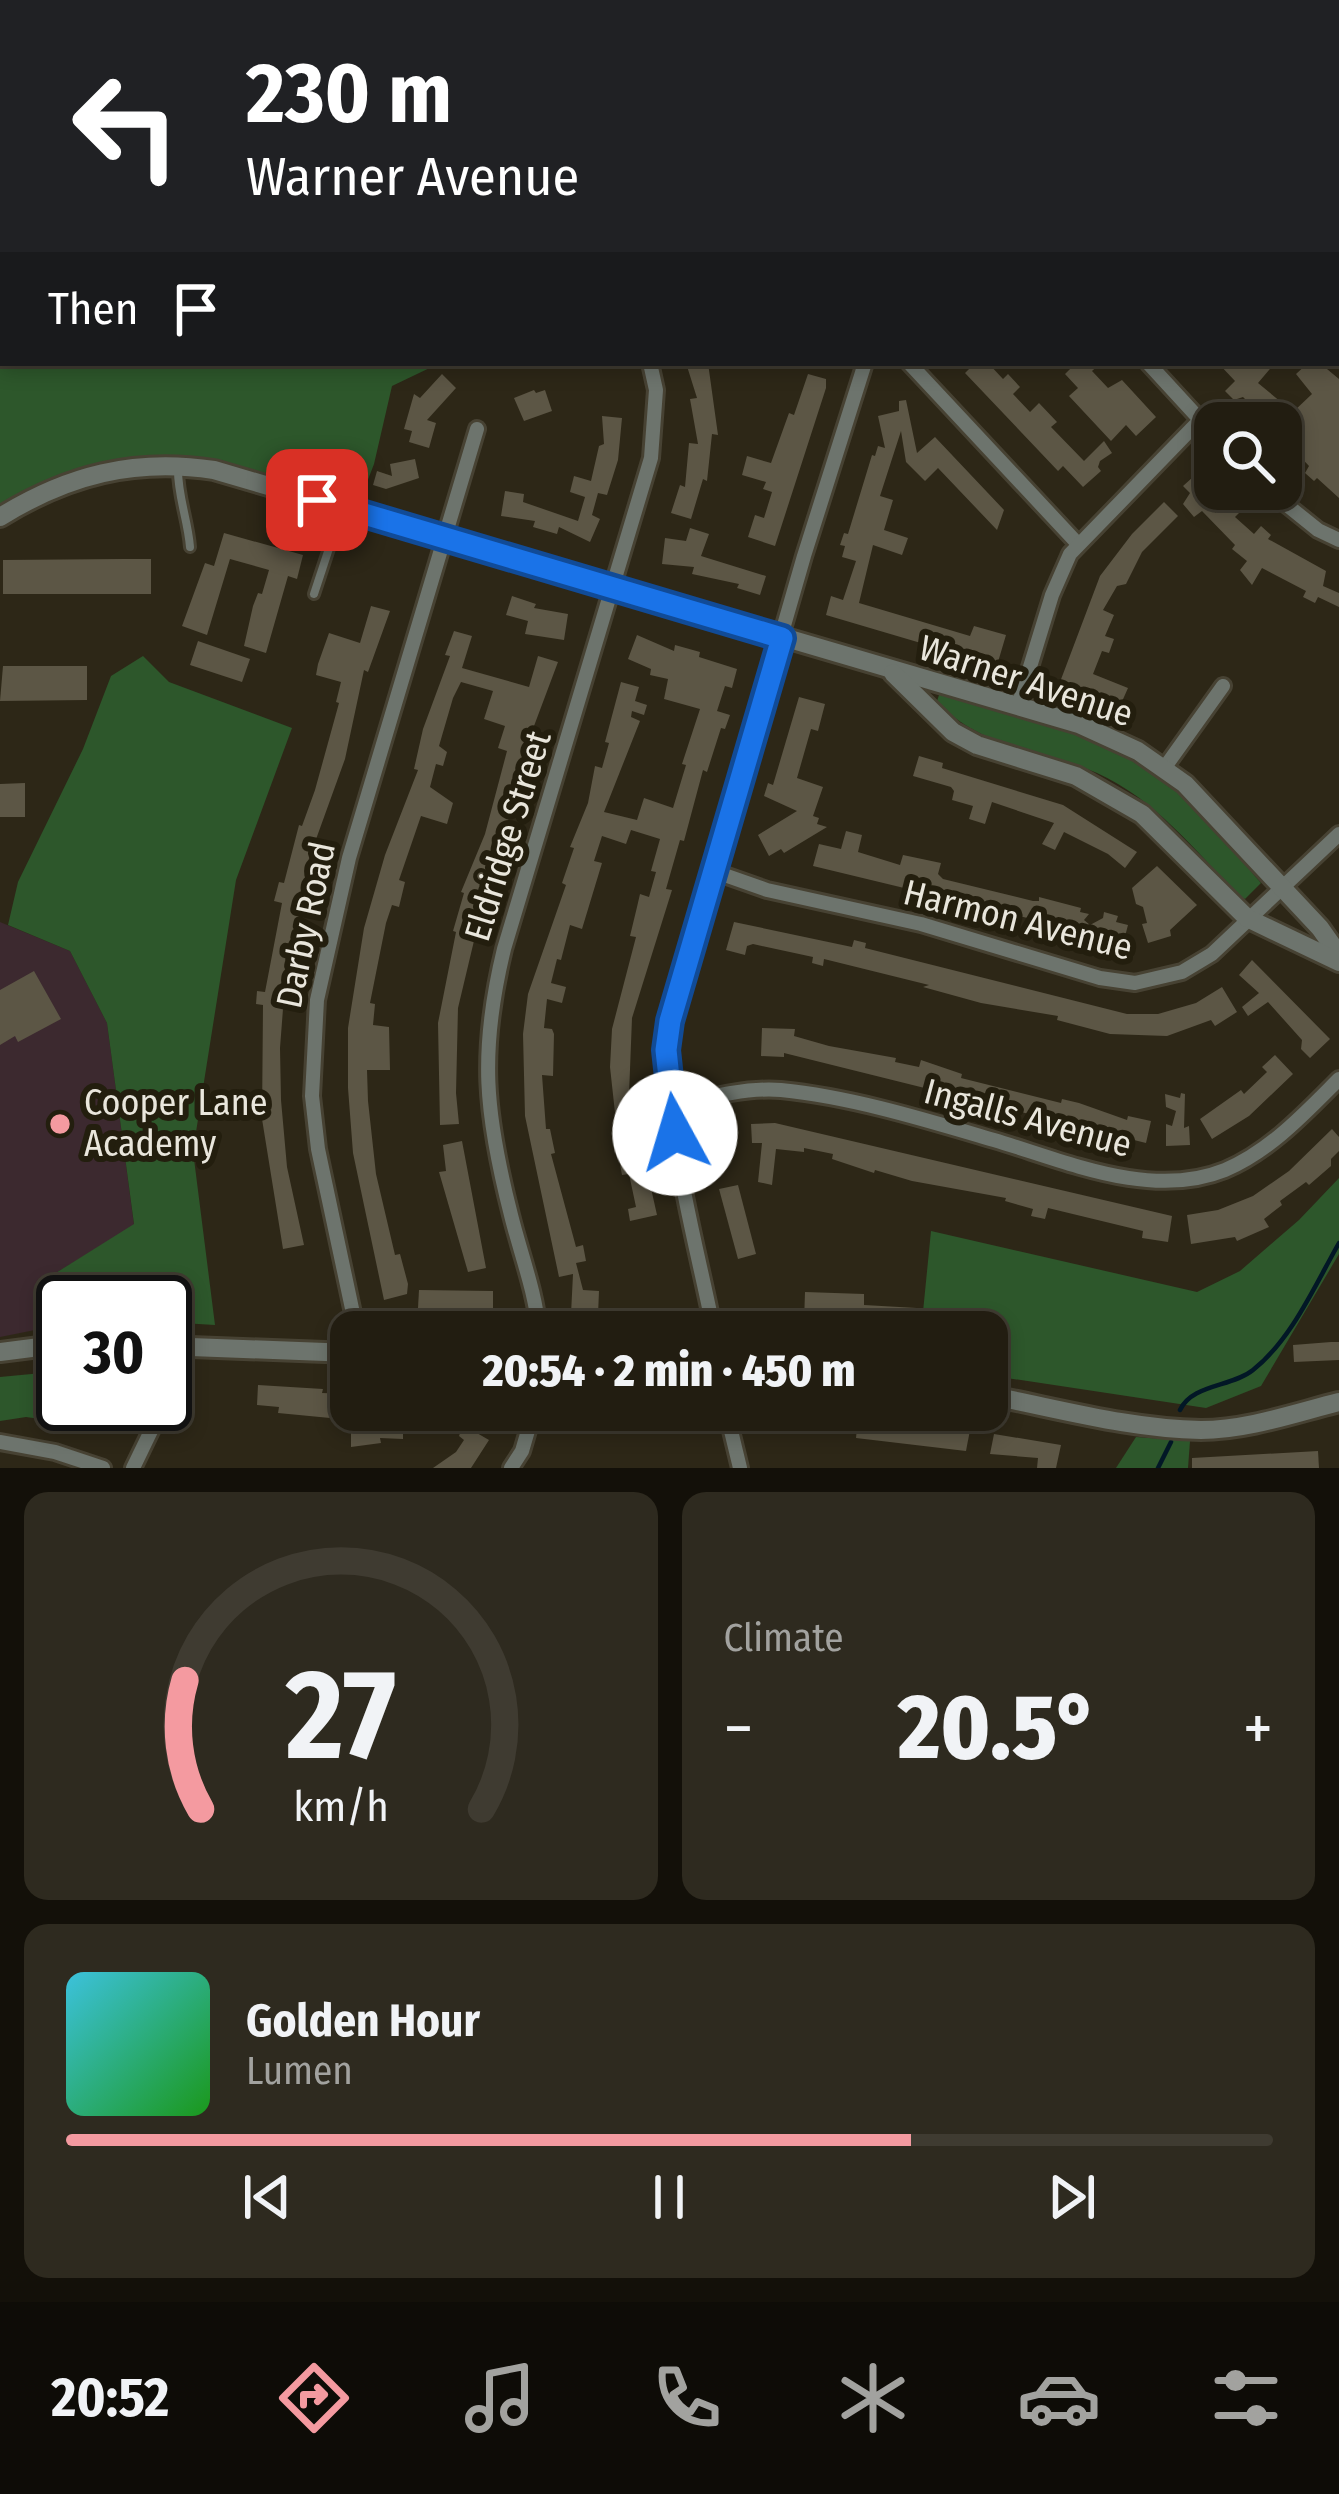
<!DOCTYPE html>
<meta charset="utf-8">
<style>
body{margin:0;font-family:"Fira Sans Condensed",sans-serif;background:#2e2a1f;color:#f1f3f6;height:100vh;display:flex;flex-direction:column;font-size:45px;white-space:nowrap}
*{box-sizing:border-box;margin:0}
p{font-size:39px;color:#a2a29f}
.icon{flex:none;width:66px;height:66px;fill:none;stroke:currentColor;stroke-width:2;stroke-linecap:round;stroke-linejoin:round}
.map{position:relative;height:1468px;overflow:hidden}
.details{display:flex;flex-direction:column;gap:24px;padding:24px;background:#131009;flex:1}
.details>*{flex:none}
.banner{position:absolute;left:0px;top:0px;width:1341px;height:366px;box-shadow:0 6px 18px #0003,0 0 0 3px #3f3b31;background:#202124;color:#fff;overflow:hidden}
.tools{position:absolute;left:1194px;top:402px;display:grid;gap:24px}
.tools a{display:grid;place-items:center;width:108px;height:108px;border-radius:24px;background:#221d11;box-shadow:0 6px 18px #0003,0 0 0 3px #3f3b31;font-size:60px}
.speed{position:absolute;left:36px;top:1275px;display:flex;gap:24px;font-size:60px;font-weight:700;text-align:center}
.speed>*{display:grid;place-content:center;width:156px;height:156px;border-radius:50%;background:#221d11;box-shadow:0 6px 18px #0003,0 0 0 3px #3f3b31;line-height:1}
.speed .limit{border:6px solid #111;border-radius:18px;background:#fff;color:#111}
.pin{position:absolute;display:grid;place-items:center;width:102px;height:102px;color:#fff;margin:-51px;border-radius:24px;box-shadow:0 6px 18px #0006}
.me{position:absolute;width:132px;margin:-66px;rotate:354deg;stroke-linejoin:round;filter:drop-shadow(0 0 9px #0008)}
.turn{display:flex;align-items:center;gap:42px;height:252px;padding:0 48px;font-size:54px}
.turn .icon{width:156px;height:156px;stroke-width:2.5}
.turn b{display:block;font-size:84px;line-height:102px}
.then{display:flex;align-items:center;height:114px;padding:0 48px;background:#0003;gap:24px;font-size:45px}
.big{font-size:90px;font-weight:800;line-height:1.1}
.details .tile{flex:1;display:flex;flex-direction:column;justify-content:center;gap:18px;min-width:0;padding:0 42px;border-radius:24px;background:#2e2a1f}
.details .dial{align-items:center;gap:0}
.dial svg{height:312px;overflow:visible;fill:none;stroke:#3f3b31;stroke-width:7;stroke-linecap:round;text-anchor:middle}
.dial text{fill:#f1f3f6;stroke:none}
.song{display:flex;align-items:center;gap:36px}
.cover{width:144px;height:144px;border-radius:18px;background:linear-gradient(135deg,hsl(190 70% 55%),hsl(120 70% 35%))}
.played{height:12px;border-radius:6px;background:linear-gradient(90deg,#f49aa0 70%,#3f3b31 70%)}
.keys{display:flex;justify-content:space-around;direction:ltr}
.heat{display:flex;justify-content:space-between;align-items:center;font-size:66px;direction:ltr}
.details .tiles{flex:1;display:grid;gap:24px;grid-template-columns:1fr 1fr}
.tile:last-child{grid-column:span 2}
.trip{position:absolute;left:330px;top:1311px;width:678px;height:120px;border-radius:24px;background:#221d11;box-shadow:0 6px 18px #0003,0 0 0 3px #3f3b31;font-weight:800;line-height:120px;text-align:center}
.tab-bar{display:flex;height:192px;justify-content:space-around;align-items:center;background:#0e0c07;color:#a2a29f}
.tab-bar .icon{width:84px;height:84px}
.tab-bar .active{color:#f49aa0}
.tab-bar b{font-size:54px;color:#f1f3f6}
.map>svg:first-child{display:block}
.education{fill:#3c292f}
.green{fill:#2d572b}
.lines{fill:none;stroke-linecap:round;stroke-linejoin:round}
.stream{stroke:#021726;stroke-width:4.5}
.building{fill:#5c5645}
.service-casing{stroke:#474233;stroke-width:14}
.minor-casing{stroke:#474233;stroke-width:20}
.tertiary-casing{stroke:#474233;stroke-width:24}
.service{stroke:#6d746d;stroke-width:8}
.minor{stroke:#6d746d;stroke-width:14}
.tertiary{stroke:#6d746d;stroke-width:18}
.route-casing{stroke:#114b97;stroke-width:30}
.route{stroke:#1a73e8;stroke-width:21}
.poi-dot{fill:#f49aa0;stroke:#231e0e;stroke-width:4.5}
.labels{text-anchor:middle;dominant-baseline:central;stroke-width:12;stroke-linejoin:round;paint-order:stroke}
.street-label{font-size:36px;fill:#e9e6dc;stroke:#231e0e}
.poi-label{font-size:36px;fill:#e9e6dc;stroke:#231e0e;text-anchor:start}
</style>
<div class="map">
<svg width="1339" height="1468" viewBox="0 0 1339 1468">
<rect width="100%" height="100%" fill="#2d2717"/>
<path class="education" d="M0,922l70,29 37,72 27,202 -91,56 12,45 -55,11z"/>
<g class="green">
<path d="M0,0l44,3h-41v360h437l-48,23 -18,78 -18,47 -142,-41 -111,1 -103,49z"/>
<path d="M143,656l26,26 123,46 -56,152 -43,271 22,174 -50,-3v-20h-102v23l-8,1 -12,-45 91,-57 -27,-201 -37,-72 -62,-26 10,-43 65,-133 28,-73z"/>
<path d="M940,692l145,43 48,22 47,32 81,94 -16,16 -6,-3c-43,-45 -84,-97 -142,-123 -57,-25 -117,-24 -160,-72z"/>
<path d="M1339,1178v76l-78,132 -55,22 -219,-33v-43h-66l10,-101 266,61 43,-21 59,-51z"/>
<path d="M63,1371v33h61l-1,6 -41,15 -56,-8 -26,4v-44z"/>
<path d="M1136,1437l54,4 -2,27h-72z"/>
</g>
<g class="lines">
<g class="stream">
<path d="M1180,1410c12,-26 52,-23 73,-40 39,-31 62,-85 86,-127"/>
<path d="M1158,1468l13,-26"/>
</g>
</g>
<g class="building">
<path d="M686,363h22l10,72 -6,-1 -5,47 -4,-2 -12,40 -20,-6 9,-28 5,2 4,-44 9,1 -8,-45 7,-1z"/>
<path d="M975,363h13l15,16 5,-5 12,13 -7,7 17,18 9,-9 18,19 -6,5 33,34 20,-20 8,12 -12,8 -2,6 3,4 -18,16 -20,-21 -5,5 -93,-98z"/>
<path d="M1076,363h25l-9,8 16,17 14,-8 34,37 -20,19 -10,-11 -15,16 -42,-45 9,-8 -13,-14z"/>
<path d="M1218,363h57l-17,20 35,29 19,-18 -16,-20 12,-11h26l-7,6 12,10v119l-22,-20 -3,3 -9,-8 4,-7 -18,-19 -10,10v-34h-30l9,-9 -17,-17 -9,3 -9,-9 10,-10z"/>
<path d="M442,374l14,14 -29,32 9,3 -7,25 -20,-6 3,-11 -8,-2 10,-35 6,4z"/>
<path d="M808,374l18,5v9l-51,158 -27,-9 7,-22 9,3 8,-26 -9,-3 3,-7 -24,-7 5,-19 24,7 18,-50 5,2z"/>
<path d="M534,390l2,3 9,-3 7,21 -28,10 -10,-23z"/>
<path d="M906,400l11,53 18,-16 69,73 -7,20 -59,-62 -13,13 -19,-19 -5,-31 -21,65 13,4 -9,30 24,8 -6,17 -29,-10 -14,58 111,33 4,-10 32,9 -8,27 -36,-11 -4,3 -132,-39 5,-19 12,4 13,-39 -14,-4 3,-11 -5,-1 4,-12 4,1 24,-79 3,1 3,-10 7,2 -7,-32 21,-5v-10z"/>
<path d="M602,416l20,2 -4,42 -11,35 -9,-2 -6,22 8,4 -10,23 -31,-15 -2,7 -24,-7 2,-6 -34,-5 4,-25 19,3 -1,8 55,19 7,-24 -15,-5 4,-16 17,5 8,-35 5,-2z"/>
<path d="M415,459l4,19 -33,11 -13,-4 4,-14 15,5 -2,-12z"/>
<path d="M1209,473l6,7v33l14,-14 5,1 9,9 -8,8 19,17 7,-8 10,9 -3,4 58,32 -3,15 16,7v14l-21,-10 -3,6 -12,-6 3,-6 -44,-23 -10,17 -12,-15 7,-9 -15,-12 3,-4 -33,-34 -8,6 -11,-13 7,-11 -7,-7 10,-9 9,2z"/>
<path d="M1164,502l14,14 -36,36 -16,32 -9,2 -14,24 11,5 -9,21 9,3 -5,14 -7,-2 -9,23 35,14 -8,18 -60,-24 40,-106 32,-42z"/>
<path d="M690,528l19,6 -8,22 65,20 -6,19 -23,-7 2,-4 -47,-10 2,-7 -32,-3 3,-26 21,3z"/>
<path d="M224,533l79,22 -6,24 -9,-3 -22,77 -22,-7 9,-40 5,-13 4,1 7,-24 -39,-11 -23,76 -25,-9 23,-63 9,3z"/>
<path d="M122,559h29v35h-148v-34z"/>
<path d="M512,596l24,8 -2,4 34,6 -4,26 -39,-6 3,-13 -22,-6z"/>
<path d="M371,606l19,5 -22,61 -4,-2 -19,89 -39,108 4,1 -24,102 -6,78 1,52 6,67 17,78 -21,4 -21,-130 1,-114 -7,-1 1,-13 8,1 17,-89 -8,-2 5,-19 5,1 15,-58 3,1 13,-36 24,-87 -3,-1 5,-20 -25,-7 2,-11 11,-31 31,10z"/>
<path d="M454,631l18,5 -10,32 67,19 9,-31 20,6 -39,104 4,2 -17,60 -30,81 2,15 -20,84 -2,85 3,31 -19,1 -2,-102 18,-91 -3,-1 11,-38 -3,-1 24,-58 22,-83 -9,-3 7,-22 -21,-7 9,-28 -32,-9 -8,16 -14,48 8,6 -4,14 -7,-2 -6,23 23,16 -6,21 -26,-8 -22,64 6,2 -6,25 -7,-2 -6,18 -16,80 5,1 -2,21 16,2 1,43h-23l1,31 8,73 19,81 5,-1 8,30 -1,10 -23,6 -31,-147 -5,-65v-60l16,-100 21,-73 33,-85 -4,-1 9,-40 27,-73 -5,-1z"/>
<path d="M637,635l37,16 1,-6 25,7 -1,5 38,12 -5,19 -7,-2 -8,25 13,4 -5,14 -4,-1 -14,44 -4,-2 -19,71 -4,-1 -14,49 6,1 -40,128 -3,77 6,32 -18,4 -7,-64 2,-38 24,-92 -6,-1 7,-29 3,-13 9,3 7,-25 -5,-1 9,-32 -29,-9 -5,14 -24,-8 -8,25 8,2 -20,66 -12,-4 -9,35 -4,-1 -6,24 15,4 -4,16 -15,-4 -3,29 8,1 2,5 -1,42 -11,-1 4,54h4l5,24 -4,1 25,93 7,-2 3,16 -10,2 7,27 16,1 -1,24 -27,-1 2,-40 -14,3 -34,-161 -2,-82 5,-40 38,-109 -4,-2 12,-35 -4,-1 18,-44 7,-37 7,2 7,-25 -4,-1 16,-60 18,5 -4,14 12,4 -3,10 -12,-4 -1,6 9,4 -36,91 33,8 7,-22 29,10 13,-43 -4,-1 18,-55 -36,-10 4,-20 -18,-4 1,-6 -23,-10z"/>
<path d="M198,641l52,18 -8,23 -52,-17z"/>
<path d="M3,666h84v34l-87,1z"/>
<path d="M799,697l26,7 -7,27 -7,-2 -14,49 26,9 -10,29 6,2 -2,6 10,3 -43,26 -3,-4 -12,7 -11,-21 39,-24 -33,-15 4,-13 5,2z"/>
<path d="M919,756l24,7 -1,5 121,37 74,47 -12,16 -17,-14 -44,-22 -9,18 -13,-6 12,-21 -62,-21 -7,22 -16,-5 4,-13 -21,-6 2,-9 -3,-4 -38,-11z"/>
<path d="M25,783v34h-25v-33z"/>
<path d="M846,831l16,4 -4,17 42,13 3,-10 38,8 -3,11 5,5 90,22h6v-4l42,11 -1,4 9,2 -5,6 6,5 13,-7 1,-6 14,4 -2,6 12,3 -5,19 -46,-13 -1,5 -12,-3 1,-6 -252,-61 6,-22 22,5z"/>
<path d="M1157,866l40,39 -27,25 1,6 -23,7 -6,-19 5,-1 -4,-16 -7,-3 -4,-16z"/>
<path d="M734,922l118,25 2,-7 12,3 -1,5 262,66h31l38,-11 26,-16 15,25 -22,14 -4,-6 -44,16 -57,-2 -53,-14 1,-4 -77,-13 -58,-16 6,-2 -105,-26 -1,7 -11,-3 1,-6 -60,-13 -6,2 -2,9 -19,-5z"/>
<path d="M1252,960l78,79 -20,19 -9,-9 1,-9 -34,-38 -20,14 -6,-9 17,-14 -20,-18z"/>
<path d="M34,971l27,48 -43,23 -3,-6 -15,9v-55z"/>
<path d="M762,1028l33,1 -1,7 35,10 67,12 -1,4 24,5 2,-7 41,14 -1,4 100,25 1,-4 17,4 48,17 1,-4 23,5 -5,22 -362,-90v4l-23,-1z"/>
<path d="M1275,1055l18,19 -44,42 -37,23 -12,-20 41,-29 3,4 23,-22 -5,-5z"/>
<path d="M1181,1093l4,1 -1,34 5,-2 1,19 -24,1v-22l6,2 4,-15 -10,-4 -1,-13 15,4z"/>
<path d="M775,1123l397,93 -4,26 -26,-4 1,-7 -95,-23 -3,11 -14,-3 2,-7 -28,-8 1,-3 -94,-17 -37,-11 -1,3 -42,-14 1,-5 -29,-6v4l-28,-3 -4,36 -14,-3 4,-39h-10l-1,-19z"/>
<path d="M1332,1129l7,8v14l-8,8v7l-22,19 -3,-3 -26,19 2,4 -18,14 5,8 -32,14 -2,-4 -44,7 -4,-29 31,-5 35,-14 36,-25z"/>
<path d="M462,1141l24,127 -18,4 -29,-100 7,-1 -3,-26z"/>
<path d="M642,1148l15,67 -27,6 -2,-12 8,-2 -7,-33 -7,1 -2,-11 6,-1 -3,-11z"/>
<path d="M738,1185l18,69 -18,5 -19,-70z"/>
<path d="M419,1290l74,1v19l-75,-2z"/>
<path d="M805,1292l59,2v11l53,3 -1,19 -112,-5z"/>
<path d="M1331,1342h8v18l-45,2 -1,-17z"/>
<path d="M258,1385l65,4 -1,4 29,1v26l-73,-7 1,-6 -22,-2z"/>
<path d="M351,1410h61v20h-9v9l-23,-1 1,5 -30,4z"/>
<path d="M858,1417l112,13 -4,21 -110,-13z"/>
<path d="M463,1425l26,15 -18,28h-38l23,-16 8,-12 -5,-4z"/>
<path d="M994,1434l67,11 -5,23h-19l1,-10 -48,-4z"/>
<path d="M1318,1451l1,17h-127v-10z"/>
</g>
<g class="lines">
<g class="service-casing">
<g id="service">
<path d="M178,467c-1,27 10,53 12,80"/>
<path d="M314,594l28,-85"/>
</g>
</g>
<g class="minor-casing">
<g id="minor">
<path d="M565,0l3,3"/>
<path d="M806,0l3,3"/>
<path d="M1031,0l2,3"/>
<path d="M1272,0l2,3"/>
<path d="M246,3l3,-3"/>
<path d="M1151,3l1,-3"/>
<path d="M1338,73l1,1"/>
<path d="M1338,325l1,2"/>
<path d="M909,363l169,181"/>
<path d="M1148,363l67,73"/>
<path d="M1267,489l51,41 21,10"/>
<path d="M1018,706l34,-111 18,-41 131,-135"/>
<path d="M1165,767l58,-81"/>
<path d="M713,871l54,19 154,34 179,54 35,5 47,-11 30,-18 127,-120"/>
<path d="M673,1106c33,-8 73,-19 108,-16 71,7 145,30 213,50 71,21 157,60 231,30 45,-19 80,-57 114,-91"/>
<path d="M357,1332l-39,-183 -6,-53 5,-96 32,-142 128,-429"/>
<path d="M539,1332c-3,-39 -19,-80 -28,-117 -26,-102 -32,-163 -7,-266l147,-491 5,-68 -6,-27"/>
<path d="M714,1332c-17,-88 -57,-226 -44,-311l134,-465 61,-193"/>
<path d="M165,1393l4,-46"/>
<path d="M726,1410l14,58"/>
<path d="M0,1442l55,10 48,16"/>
<path d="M133,1468l31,-64"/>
<path d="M511,1468l11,-17 12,-41"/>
</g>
</g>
<g class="tertiary-casing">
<g id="tertiary">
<path d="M0,517c68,-42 134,-59 214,-47l865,254 59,27 47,33 135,144 19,27"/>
<path d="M893,673l60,59 24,13 99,31 66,38 105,104 92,44"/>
<path d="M165,1346l186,7"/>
<path d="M0,1352l63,-8"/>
<path d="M987,1395c69,13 143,34 214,35 46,0 94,-17 138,-28"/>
</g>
</g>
<use href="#service" class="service"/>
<use href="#minor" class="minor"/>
<use href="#tertiary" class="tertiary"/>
</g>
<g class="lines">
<g class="route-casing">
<path id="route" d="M317,500l465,138 -112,383 -4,29 9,83"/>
</g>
<use href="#route" class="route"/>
</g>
<circle class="poi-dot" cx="60" cy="1124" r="12"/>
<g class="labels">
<g class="street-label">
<text transform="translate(1026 681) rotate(18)">Warner Avenue</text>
<text transform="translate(508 836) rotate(-73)">Eldridge Street</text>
<text transform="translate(1018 920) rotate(14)">Harmon Avenue</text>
<text transform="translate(306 925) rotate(-78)">Darby Road</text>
<text transform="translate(1028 1118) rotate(15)">Ingalls Avenue</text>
</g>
<g class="poi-label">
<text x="84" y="1103">Cooper Lane<tspan x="84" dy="41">Academy</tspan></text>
</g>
</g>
</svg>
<div class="tools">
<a><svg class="icon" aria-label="search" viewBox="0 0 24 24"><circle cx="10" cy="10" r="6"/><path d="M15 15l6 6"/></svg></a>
</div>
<div class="speed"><div class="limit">30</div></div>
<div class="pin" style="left:317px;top:500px;background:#d93025"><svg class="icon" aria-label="arrive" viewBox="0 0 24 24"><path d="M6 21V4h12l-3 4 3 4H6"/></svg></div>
<svg class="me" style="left:675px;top:1133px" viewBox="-20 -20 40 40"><circle r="19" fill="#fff"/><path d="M0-13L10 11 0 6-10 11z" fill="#1a73e8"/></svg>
<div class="trip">20:54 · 2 min · 450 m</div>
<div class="banner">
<div class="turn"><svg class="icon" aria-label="left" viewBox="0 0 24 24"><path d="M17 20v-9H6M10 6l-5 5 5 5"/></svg><div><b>230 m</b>Warner Avenue</div></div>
<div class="then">Then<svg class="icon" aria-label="arrive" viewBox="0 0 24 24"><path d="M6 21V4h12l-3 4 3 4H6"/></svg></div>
</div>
</div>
<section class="details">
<div class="tiles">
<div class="tile dial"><svg viewBox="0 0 100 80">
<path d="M14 69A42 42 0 1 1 86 69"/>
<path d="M14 69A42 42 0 0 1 10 36" stroke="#f49aa0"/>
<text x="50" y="56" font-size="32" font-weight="700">27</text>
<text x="50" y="72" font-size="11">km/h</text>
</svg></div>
<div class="tile"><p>Climate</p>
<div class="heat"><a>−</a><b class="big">20.5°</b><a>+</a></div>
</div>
<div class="tile">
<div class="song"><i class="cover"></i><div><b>Golden Hour</b><p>Lumen</p></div></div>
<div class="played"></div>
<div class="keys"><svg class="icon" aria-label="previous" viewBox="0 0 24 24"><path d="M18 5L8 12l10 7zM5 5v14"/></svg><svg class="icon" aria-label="pause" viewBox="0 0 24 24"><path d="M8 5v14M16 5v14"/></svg><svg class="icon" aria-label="next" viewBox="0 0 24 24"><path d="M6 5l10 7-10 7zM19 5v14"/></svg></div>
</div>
</div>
</section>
<nav class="tab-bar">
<b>20:52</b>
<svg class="icon active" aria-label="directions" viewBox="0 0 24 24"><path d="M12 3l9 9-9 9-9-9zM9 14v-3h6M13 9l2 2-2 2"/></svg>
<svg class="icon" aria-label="music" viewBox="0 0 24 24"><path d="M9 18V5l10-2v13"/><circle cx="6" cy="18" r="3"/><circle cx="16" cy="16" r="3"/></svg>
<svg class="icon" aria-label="phone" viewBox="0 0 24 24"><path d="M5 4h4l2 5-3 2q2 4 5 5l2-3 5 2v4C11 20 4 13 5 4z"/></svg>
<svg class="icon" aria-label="climate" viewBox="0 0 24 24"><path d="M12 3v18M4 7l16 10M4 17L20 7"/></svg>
<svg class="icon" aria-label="car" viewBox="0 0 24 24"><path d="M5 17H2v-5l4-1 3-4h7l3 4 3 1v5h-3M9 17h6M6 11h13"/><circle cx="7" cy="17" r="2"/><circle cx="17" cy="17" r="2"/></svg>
<svg class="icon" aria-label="filters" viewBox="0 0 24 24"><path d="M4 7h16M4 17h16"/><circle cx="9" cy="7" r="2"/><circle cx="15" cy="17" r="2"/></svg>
</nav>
